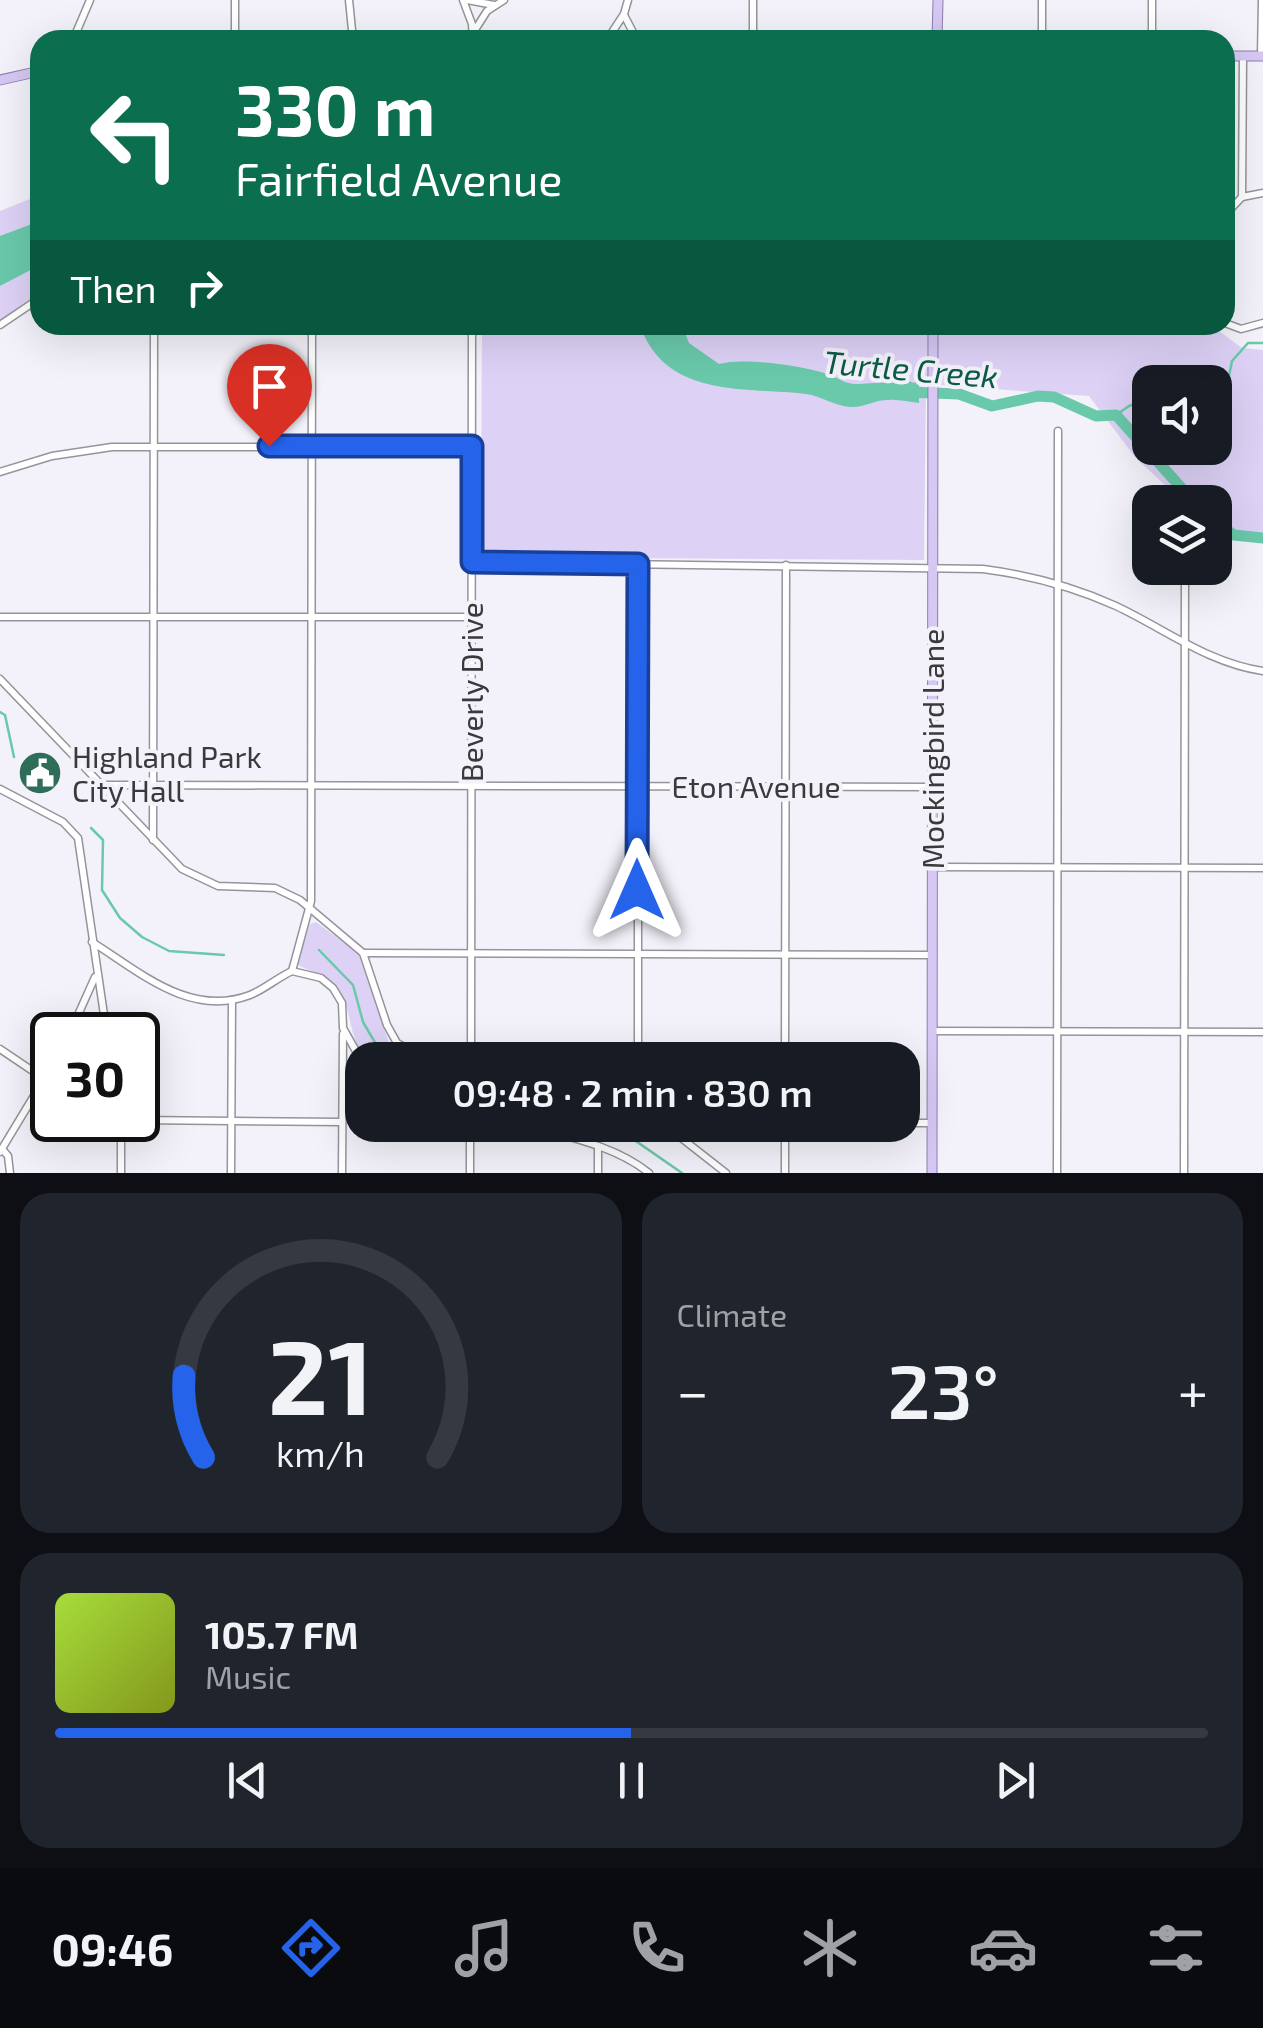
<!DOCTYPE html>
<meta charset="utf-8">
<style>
body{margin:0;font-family:"Exo 2",sans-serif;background:#20242c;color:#f1f3f6;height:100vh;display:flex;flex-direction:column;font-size:38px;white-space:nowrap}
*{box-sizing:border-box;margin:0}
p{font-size:32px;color:#9ea1a6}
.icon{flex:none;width:55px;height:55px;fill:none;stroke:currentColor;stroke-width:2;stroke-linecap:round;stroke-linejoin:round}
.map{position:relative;height:1173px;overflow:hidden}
.details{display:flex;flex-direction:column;gap:20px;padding:20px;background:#0d0f14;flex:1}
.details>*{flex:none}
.banner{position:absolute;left:30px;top:30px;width:1205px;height:305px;border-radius:30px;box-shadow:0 10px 40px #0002;background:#0b6e4f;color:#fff;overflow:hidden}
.tools{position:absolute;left:1132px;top:365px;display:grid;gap:20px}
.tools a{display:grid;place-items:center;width:100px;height:100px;border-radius:20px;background:#171b24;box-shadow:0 10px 40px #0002;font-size:50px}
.speed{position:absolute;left:30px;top:1012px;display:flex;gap:20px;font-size:50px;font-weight:700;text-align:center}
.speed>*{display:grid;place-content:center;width:130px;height:130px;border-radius:50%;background:#171b24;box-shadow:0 10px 40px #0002;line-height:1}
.speed .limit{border:5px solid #111;border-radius:15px;background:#fff;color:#111}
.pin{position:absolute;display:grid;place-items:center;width:85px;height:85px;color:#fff;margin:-102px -42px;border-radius:50% 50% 50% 0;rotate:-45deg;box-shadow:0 0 10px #0007}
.pin .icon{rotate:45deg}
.me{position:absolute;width:110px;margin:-55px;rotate:0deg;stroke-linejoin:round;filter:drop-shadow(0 0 8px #0008)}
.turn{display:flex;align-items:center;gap:35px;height:210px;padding:0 40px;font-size:45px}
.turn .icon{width:130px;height:130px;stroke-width:2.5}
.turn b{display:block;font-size:70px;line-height:85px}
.then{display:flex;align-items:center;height:95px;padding:0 40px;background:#0003;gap:20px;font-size:38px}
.big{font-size:75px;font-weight:600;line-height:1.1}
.details .widget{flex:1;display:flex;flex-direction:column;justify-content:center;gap:15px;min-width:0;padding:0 35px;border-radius:30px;background:#20242c}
.details .dial{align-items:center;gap:0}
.dial svg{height:260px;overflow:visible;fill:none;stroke:#363941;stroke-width:7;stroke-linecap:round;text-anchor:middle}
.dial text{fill:#f1f3f6;stroke:none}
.song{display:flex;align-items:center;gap:30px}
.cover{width:120px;height:120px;border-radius:15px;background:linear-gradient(135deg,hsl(80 70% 55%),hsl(70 70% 35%))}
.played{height:10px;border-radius:5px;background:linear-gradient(90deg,#2563eb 50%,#363941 50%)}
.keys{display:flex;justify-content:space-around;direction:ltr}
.heat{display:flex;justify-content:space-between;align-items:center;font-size:55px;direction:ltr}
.details .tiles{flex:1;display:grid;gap:20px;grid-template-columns:1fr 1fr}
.widget:last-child{grid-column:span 2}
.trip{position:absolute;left:345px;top:1042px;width:575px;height:100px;border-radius:30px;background:#171b24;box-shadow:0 10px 40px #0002;font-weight:600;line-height:100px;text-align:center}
.dock{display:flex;height:160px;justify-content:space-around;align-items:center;background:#090b0e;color:#9ea1a6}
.dock .icon{width:70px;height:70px}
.dock .selected{color:#2563eb}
.dock b{font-size:45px;color:#f1f3f6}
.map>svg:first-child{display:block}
.green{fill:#ddd2f6;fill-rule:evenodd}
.water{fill:#6ac9aa}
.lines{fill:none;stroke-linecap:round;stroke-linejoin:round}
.stream{stroke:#6ac9aa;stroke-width:2.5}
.river{stroke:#6ac9aa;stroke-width:11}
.minor-casing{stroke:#96949b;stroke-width:9}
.major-casing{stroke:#8e7eae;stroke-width:11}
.minor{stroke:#fff;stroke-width:6}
.major{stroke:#d6c8f3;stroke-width:9}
.route-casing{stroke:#184099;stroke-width:25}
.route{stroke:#2563eb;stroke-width:18}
.labels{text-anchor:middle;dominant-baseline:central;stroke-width:8;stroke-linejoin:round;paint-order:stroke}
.street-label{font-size:30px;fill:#3a393c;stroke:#f3f1f9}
.poi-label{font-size:30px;fill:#3a393c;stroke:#f3f1f9;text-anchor:start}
.water-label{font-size:32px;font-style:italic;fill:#0c5b47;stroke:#f3f1f9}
</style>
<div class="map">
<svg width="1263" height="1173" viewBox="0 0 1263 1173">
<rect width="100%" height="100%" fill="#f3f1f9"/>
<g class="green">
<path d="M40,195v97l-40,28v-109z"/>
<path d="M482,325h729l31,23 21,2v191l-29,-3 -19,-11v-25h-32l-48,-45 -46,-61 -163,-12 -2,176 -437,-3 -6,-6zM1150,382h65v66h-65z"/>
<path d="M316,922l42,31 31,90 10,9 23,8h-55c-21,-23 -13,-55 -33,-76 -10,-11 -25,-12 -37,-20l13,-40z"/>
</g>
<g class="water">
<path d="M40,221v44l-40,21v-50z"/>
<path d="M640,325h42l7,18 30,21c25,-7 84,2 109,10 10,4 19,11 30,10 15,-1 31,-1 46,-5l10,4 5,-3v23c-10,-1 -22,-4 -31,-3 -14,0 -24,8 -38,7 -15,-1 -29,-11 -44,-13 -63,-7 -141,4 -166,-69z"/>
</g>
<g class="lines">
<g class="stream">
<path d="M1215,390l13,-9 4,-20 16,-18h15"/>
<path d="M1116,415l13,-9 21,-7"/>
<path d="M0,712l5,3 9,42"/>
<path d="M91,828l12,12 -1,50 18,28 22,19 27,14 55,4"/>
<path d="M319,950l34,35 10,37 17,29 12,9"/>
<path d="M589,1125l41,12 52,36"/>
</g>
<g class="river">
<path d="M905,392l54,2 33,12 46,-10 16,1 42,19 20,-1 78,87"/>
<path d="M1215,522l19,13 29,3"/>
</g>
<g class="minor-casing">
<g id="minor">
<path d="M235,0v40"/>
<path d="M349,0l4,40"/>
<path d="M463,0l9,24 1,16"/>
<path d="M467,0l27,5"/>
<path d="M624,15l13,25"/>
<path d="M473,33l14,-22 17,-11"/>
<path d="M73,40l17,-40"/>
<path d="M607,40l17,-26 4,-14"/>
<path d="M753,40v-40"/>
<path d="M1042,40v-40"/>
<path d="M1152,40v-40"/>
<path d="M1261,56l1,-56"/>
<path d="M1242,197l1,-141"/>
<path d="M1225,215l17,-18 21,-4"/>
<path d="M1225,323l16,6 22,-6"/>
<path d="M0,325l40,-27"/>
<path d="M0,472l52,-16 60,-9h360"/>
<path d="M472,562l511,7c46,6 91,18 133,37 49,23 92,57 147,65"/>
<path d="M638,564v496"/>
<path d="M0,617h472"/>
<path d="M0,679l182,190 36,17 57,2 25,12 63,53 24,72 10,18 19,10 27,7"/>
<path d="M100,785l832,2"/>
<path d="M0,789l63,33 15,16 29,197"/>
<path d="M153,840l1,-515"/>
<path d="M932,867l331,1"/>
<path d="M92,942c48,30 98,76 158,53 15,-6 27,-17 42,-24l29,7 12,10 9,15 1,25 19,34"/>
<path d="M363,953l569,2"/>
<path d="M292,971l19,-70 1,-576"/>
<path d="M932,1031l331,1"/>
<path d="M69,1035l26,-58"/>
<path d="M0,1049l52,35"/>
<path d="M471,1060l1,-735"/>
<path d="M785,1060l1,-495"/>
<path d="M121,1120v53"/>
<path d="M138,1120l204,2"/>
<path d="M902,1123h30"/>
<path d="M525,1125c42,12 89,20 124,48"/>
<path d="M659,1125l21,12 46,36"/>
<path d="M2,1149l6,7 2,17"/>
<path d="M0,1152l52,-86"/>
<path d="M231,1173l1,-173"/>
<path d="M342,1173l1,-139"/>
<path d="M470,1173v-48"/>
<path d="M598,1173v-27"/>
<path d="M785,1173v-48"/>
<path d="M1057,1173l1,-742"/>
<path d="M1184,1173l1,-605"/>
</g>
</g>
<g class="major-casing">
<g id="major">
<path d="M937,40l1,-40"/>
<path d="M1225,56h38"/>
<path d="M0,80l40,-9"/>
<path d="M932,1173l1,-848"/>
</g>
</g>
<use href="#minor" class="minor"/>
<use href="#major" class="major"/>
</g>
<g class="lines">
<g class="route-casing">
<path id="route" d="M269,446h203v116l166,2 -1,326"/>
</g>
<use href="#route" class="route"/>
</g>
<defs>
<g id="civic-disc" transform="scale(2.25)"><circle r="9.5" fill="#2e6d59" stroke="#f3f1f9"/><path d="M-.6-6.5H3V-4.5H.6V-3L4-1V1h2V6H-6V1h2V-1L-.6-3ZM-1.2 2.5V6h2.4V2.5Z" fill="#fff"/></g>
</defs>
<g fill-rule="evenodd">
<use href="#civic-disc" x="40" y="773"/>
</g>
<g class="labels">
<g class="street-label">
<text transform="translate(471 692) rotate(-90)">Beverly Drive</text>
<text transform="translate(932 749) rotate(-90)">Mockingbird Lane</text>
<text x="756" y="786">Eton Avenue</text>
</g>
<g class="poi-label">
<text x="72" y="756">Highland Park<tspan x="72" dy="34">City Hall</tspan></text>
</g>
<g class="water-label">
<text transform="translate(911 368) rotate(5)">Turtle Creek</text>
</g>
</g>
</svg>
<div class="tools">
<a><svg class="icon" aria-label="sound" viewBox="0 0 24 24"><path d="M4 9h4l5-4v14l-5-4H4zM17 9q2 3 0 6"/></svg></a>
<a><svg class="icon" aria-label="layers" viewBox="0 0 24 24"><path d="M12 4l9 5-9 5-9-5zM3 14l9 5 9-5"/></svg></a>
</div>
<div class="speed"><div class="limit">30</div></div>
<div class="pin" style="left:269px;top:446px;background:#d93025"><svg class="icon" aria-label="arrive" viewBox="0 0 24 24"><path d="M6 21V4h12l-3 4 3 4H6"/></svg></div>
<svg class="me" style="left:637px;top:890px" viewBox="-20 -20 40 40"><path d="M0-17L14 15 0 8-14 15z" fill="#2563eb" stroke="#fff" stroke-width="4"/></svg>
<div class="trip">09:48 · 2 min · 830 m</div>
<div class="banner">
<div class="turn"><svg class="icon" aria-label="left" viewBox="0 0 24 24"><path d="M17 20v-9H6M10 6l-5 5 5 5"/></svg><div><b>330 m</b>Fairfield Avenue</div></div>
<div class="then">Then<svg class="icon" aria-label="right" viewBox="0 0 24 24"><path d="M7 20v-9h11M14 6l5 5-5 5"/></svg></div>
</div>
</div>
<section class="details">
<div class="tiles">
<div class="widget dial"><svg viewBox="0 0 100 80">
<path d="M14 69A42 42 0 1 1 86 69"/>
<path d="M14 69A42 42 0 0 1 8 44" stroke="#2563eb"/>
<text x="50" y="56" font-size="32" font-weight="700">21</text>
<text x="50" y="72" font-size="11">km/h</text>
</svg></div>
<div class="widget"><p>Climate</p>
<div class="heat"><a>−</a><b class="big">23°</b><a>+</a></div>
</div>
<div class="widget">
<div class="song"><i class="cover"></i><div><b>105.7 FM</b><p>Music</p></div></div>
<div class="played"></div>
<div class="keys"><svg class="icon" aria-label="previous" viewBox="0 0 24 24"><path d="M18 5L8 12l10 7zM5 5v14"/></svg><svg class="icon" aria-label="pause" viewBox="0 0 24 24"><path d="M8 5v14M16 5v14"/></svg><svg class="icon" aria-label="next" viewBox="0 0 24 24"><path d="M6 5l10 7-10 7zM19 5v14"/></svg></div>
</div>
</div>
</section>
<nav class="dock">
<b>09:46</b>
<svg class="icon selected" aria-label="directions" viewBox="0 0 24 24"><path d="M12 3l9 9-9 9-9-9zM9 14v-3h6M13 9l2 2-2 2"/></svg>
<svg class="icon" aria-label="music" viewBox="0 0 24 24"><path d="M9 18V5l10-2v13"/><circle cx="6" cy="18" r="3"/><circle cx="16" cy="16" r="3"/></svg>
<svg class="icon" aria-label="phone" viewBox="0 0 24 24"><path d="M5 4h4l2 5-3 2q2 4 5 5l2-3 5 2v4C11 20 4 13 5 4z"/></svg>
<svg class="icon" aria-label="climate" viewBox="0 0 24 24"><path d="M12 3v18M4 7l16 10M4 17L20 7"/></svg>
<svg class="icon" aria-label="car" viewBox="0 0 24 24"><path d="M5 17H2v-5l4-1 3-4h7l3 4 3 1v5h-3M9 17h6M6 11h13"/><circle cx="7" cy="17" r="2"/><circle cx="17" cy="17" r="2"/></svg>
<svg class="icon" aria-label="filters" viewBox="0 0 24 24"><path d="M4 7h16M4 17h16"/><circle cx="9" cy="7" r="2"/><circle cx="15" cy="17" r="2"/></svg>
</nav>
